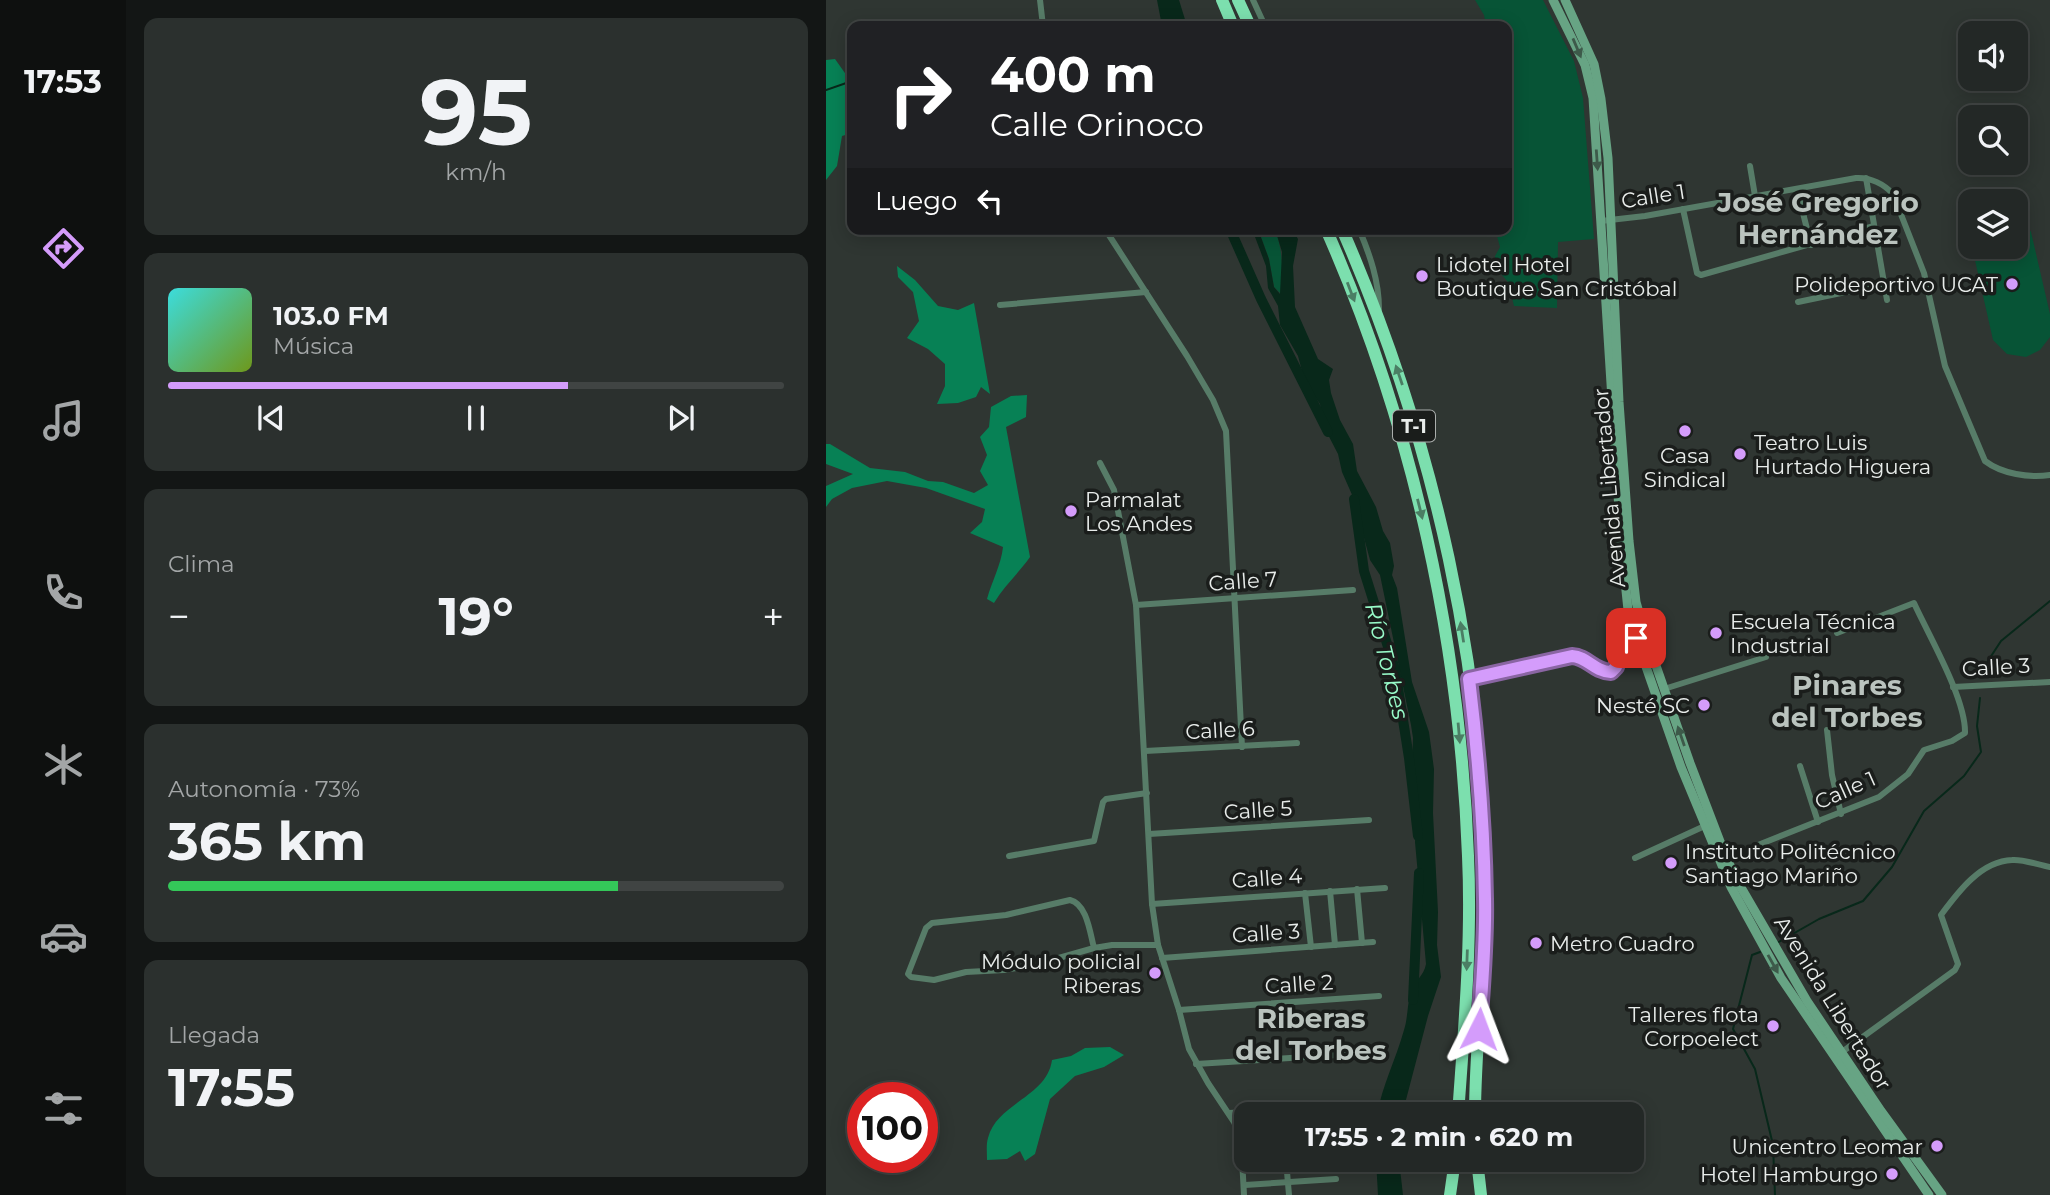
<!DOCTYPE html>
<html lang="es">
<meta charset="utf-8">
<style>
body{margin:0;font-family:Montserrat,sans-serif;background:#2b302e;color:#f1f3f6;height:100vh;display:flex;flex-direction:column;font-size:26px;white-space:nowrap}
*{box-sizing:border-box;margin:0}
p{font-size:23px;color:#a3a6a7}
.icon{flex:none;width:38px;height:38px;fill:none;stroke:currentColor;stroke-width:2;stroke-linecap:round;stroke-linejoin:round}
.map{position:relative;flex:1;overflow:hidden}
.sheet{display:flex;flex-direction:column;gap:18px;padding:18px;background:#131615;width:700px}
.sheet>*{flex:none}
.hud{position:absolute;left:21px;top:21px;width:665px;height:214px;border-radius:14px;box-shadow:0 4px 18px #0003,0 0 0 2px #404443;background:#202124;color:#fff;overflow:hidden}
.tools{position:absolute;left:1132px;top:21px;display:grid;gap:14px}
.tools a{display:grid;place-items:center;width:70px;height:70px;border-radius:14px;background:#232826;box-shadow:0 4px 18px #0003,0 0 0 2px #404443;font-size:35px}
.speed{position:absolute;left:21px;top:1082px;display:flex;gap:14px;font-size:35px;font-weight:700;text-align:center}
.speed>*{display:grid;place-content:center;width:91px;height:91px;border-radius:50%;background:#232826;box-shadow:0 4px 18px #0003,0 0 0 2px #404443;line-height:1}
.speed .limit{border:10px solid #d22;background:#fff;color:#111}
.pin{position:absolute;display:grid;place-items:center;width:60px;height:60px;color:#fff;margin:-30px;border-radius:14px;box-shadow:0 4px 10px #0006}
.me{position:absolute;width:77px;margin:-38px;rotate:3deg;stroke-linejoin:round;filter:drop-shadow(0 0 5px #0008)}
.turn{display:flex;align-items:center;gap:24px;height:147px;padding:0 28px;font-size:32px}
.turn .icon{width:91px;height:91px;stroke-width:2.5}
.turn b{display:block;font-size:49px;line-height:60px}
.then{display:flex;align-items:center;height:66px;padding:0 28px;background:#0003;gap:14px;font-size:26px}
.big{font-size:52px;font-weight:700;line-height:1.1}
.sheet .card{flex:1;display:flex;flex-direction:column;justify-content:center;gap:10px;min-width:0;padding:0 24px;border-radius:14px;background:#2b302e}
.sheet .dial{align-items:center;gap:0}
.dial b{font-size:91px;line-height:1}
.song{display:flex;align-items:center;gap:21px}
.cover{width:84px;height:84px;border-radius:10px;background:linear-gradient(135deg,hsl(180 70% 55%),hsl(80 70% 35%))}
.played{height:7px;border-radius:4px;background:linear-gradient(90deg,#d49cfb 65%,#404443 65%)}
.keys{display:flex;justify-content:space-around;direction:ltr}
.heat{display:flex;justify-content:space-between;align-items:center;font-size:38px;direction:ltr}
.charge{height:10px;border-radius:5px;background:linear-gradient(90deg,#34c759 73%,#404443 0)}
.trip{position:absolute;left:408px;top:1102px;width:410px;height:70px;border-radius:14px;background:#232826;box-shadow:0 4px 18px #0003,0 0 0 2px #404443;font-weight:700;line-height:70px;text-align:center}
main{display:flex;flex:1;min-height:0}
.menu{display:flex;flex-direction:column;width:126px;justify-content:space-around;align-items:center;background:#0e100f;color:#a3a6a7}
.menu .icon{width:49px;height:49px}
.menu .on{color:#d49cfb}
.menu b{font-size:32px;color:#f1f3f6}
.map>svg:first-child{display:block}
.green{fill:#075436}
.forest{fill:#078155}
.water{fill:#08281a}
.lines{fill:none;stroke-linecap:round;stroke-linejoin:round}
.stream{stroke:#08281a;stroke-width:2}
.river{stroke:#08281a;stroke-width:10}
.minor{stroke:#577c68;stroke-width:6}
.secondary{stroke:#67a484;stroke-width:9}
.motorway{stroke:#7cdfae;stroke-width:12}
.oneway{fill:#3d5a4a}
.oneway2{fill:#4b7e64}
.route-casing{stroke:#8a65a3;stroke-width:18}
.route{stroke:#d49cfb;stroke-width:12}
.poi-dot{fill:#d49cfb;stroke:#1a1d1b;stroke-width:2.5}
.labels{text-anchor:middle;dominant-baseline:central;stroke-width:7;stroke-linejoin:round;paint-order:stroke}
.shield{fill:#1a1d1b;stroke:#aaaeac;stroke-width:2}
.shield-label{font-size:19px;font-weight:bold;fill:#e8ecea}
.street-label{font-size:21px;fill:#e8ecea;stroke:#1a1d1b}
.poi-label{font-size:21px;fill:#e8ecea;stroke:#1a1d1b;text-anchor:start}
.water-label{font-size:23px;font-style:italic;fill:#98fbc9;stroke:#1a1d1b}
.district-label{font-size:28px;font-weight:bold;fill:#bac3be;stroke:#1a1d1b}
</style>
<main>
<nav class="menu">
<b>17:53</b>
<svg class="icon on" aria-label="directions" viewBox="0 0 24 24"><path d="M12 3l9 9-9 9-9-9zM9 14v-3h6M13 9l2 2-2 2"/></svg>
<svg class="icon" aria-label="music" viewBox="0 0 24 24"><path d="M9 18V5l10-2v13"/><circle cx="6" cy="18" r="3"/><circle cx="16" cy="16" r="3"/></svg>
<svg class="icon" aria-label="phone" viewBox="0 0 24 24"><path d="M5 4h4l2 5-3 2q2 4 5 5l2-3 5 2v4C11 20 4 13 5 4z"/></svg>
<svg class="icon" aria-label="climate" viewBox="0 0 24 24"><path d="M12 3v18M4 7l16 10M4 17L20 7"/></svg>
<svg class="icon" aria-label="car" viewBox="0 0 24 24"><path d="M5 17H2v-5l4-1 3-4h7l3 4 3 1v5h-3M9 17h6M6 11h13"/><circle cx="7" cy="17" r="2"/><circle cx="17" cy="17" r="2"/></svg>
<svg class="icon" aria-label="filters" viewBox="0 0 24 24"><path d="M4 7h16M4 17h16"/><circle cx="9" cy="7" r="2"/><circle cx="15" cy="17" r="2"/></svg>
</nav>
<section class="sheet">
<div class="card dial"><b>95</b><p>km/h</p></div>
<div class="card">
<div class="song"><i class="cover"></i><div><b>103.0 FM</b><p>Música</p></div></div>
<div class="played"></div>
<div class="keys"><svg class="icon" aria-label="previous" viewBox="0 0 24 24"><path d="M18 5L8 12l10 7zM5 5v14"/></svg><svg class="icon" aria-label="pause" viewBox="0 0 24 24"><path d="M8 5v14M16 5v14"/></svg><svg class="icon" aria-label="next" viewBox="0 0 24 24"><path d="M6 5l10 7-10 7zM19 5v14"/></svg></div>
</div>
<div class="card"><p>Clima</p>
<div class="heat"><a>−</a><b class="big">19°</b><a>+</a></div>
</div>
<div class="card"><p>Autonomía · 73%</p><b class="big">365 km</b><div class="charge"></div></div>
<div class="card"><p>Llegada</p><b class="big">17:55</b></div>
</section>
<div class="map">
<svg width="1224" height="1195" viewBox="0 0 1224 1195">
<rect width="100%" height="100%" fill="#2f3632"/>
<g class="green">
<path d="M649,0h68l31,61 9,37 11,141 -36,3 -1,66 -43,-2 -6,-24 -13,-15v-11l5,-9 -5,-18h12v-203h-21l-2,-11z"/>
<path d="M1190,216l9,6 6,10 19,82v23l-10,13 -14,7 -19,-3 -14,-14 -21,-93h44z"/>
<path d="M432,229h17c8,22 8,42 6,65l-7,-7 -5,-28z"/>
</g>
<g class="forest">
<path d="M9,59l17,24v50l-10,3 -5,30 -11,14v-120z"/>
<path d="M71,266l18,14 23,26 20,4 16,-7 16,91 -9,-7 -5,10 -18,6 -21,1 8,-18v-22l-17,-15 -21,-11 12,-17 -6,-29 -15,-15z"/>
<path d="M201,395l-1,22 -20,10 24,130c-12,17 -26,29 -36,46l-7,-4c5,-18 14,-34 16,-52l-33,-14 12,-11 3,-13 -59,-21 -39,-7 -35,7 -20,11 -6,8v-21l27,-12 -27,-10v-20h4l40,24 35,4 23,9 15,1 31,11 14,-8 -8,-14 7,-16 -7,-18 9,-10 2,-20 20,-11z"/>
<path d="M284,1047l14,8 -20,12 -29,9 -25,23 -15,55 -10,7 -5,-10 -13,8 -20,1c0,-7 -1,-16 1,-22 9,-35 59,-41 64,-78l19,-4 14,-8z"/>
</g>
<g class="water">
<path d="M331,0h22l8,26h-25z"/>
<path d="M426,229h6l11,30 5,28 6,7 2,-42 -7,-23h17l6,10 -5,27 2,41 23,52 15,10 -4,11 2,13 9,27 13,24 4,27 19,36 7,24 7,12 4,23 -2,9 5,13 15,94 17,50 5,37 -1,44 5,99 -1,33 4,32 -13,39 -26,99h-25c5,-29 19,-56 27,-85 4,-12 3,-26 7,-38 3,-11 13,-16 15,-28l-11,-122 3,-38 -6,-36 1,-30 -2,-13 -31,-150 -10,-15 -17,-63 -11,-25 -4,-18 -14,-27 -4,-23 -15,-22 -7,-26 -18,-31 -2,-19 -10,-18 -2,-22z"/>
<path d="M550,1160h23l4,35h-25z"/>
</g>
<g class="lines">
<g class="stream">
<path d="M0,90l26,-9"/>
<path d="M1158,667l17,-26 49,-40"/>
<path d="M951,943l42,-24 44,-18 29,-34 32,-56 40,-35 17,-24 -4,-26 3,-28"/>
<path d="M934,952l-8,3 -19,74 22,40 18,76 2,50"/>
</g>
<g class="river">
<path d="M404,229l31,70 67,133"/>
<path d="M528,499l10,72 31,98 14,89 9,78"/>
<path d="M587,1000l6,-127"/>
</g>
<g class="minor">
<path d="M214,0l3,26"/>
<path d="M427,0l12,26"/>
<path d="M924,166l5,30"/>
<path d="M1040,178l21,122"/>
<path d="M971,189l14,56"/>
<path d="M857,209l14,64 4,2 173,-49"/>
<path d="M775,221l44,-5 211,-38c14,-1 28,6 37,16l31,79 21,93 40,95c17,13 44,17 65,14"/>
<path d="M279,229l82,127 26,44 13,31 16,316"/>
<path d="M533,229c11,26 20,52 20,80"/>
<path d="M972,302l86,-18"/>
<path d="M174,305l146,-13"/>
<path d="M274,463l14,27 22,115 16,299 6,41 21,65 10,39 19,34 26,39 7,18 3,55"/>
<path d="M310,605l217,-15"/>
<path d="M643,679l103,-23c16,1 21,15 39,16l6,-5 4,-22 15,-7"/>
<path d="M1127,687l97,-5"/>
<path d="M838,689l102,-32"/>
<path d="M1001,730l5,45 9,39"/>
<path d="M319,751l152,-8"/>
<path d="M974,766l18,56"/>
<path d="M323,834l220,-14"/>
<path d="M932,845l121,-48 29,-23 16,-24 28,-9 13,-8c1,-34 -36,-97 -51,-130l-77,30"/>
<path d="M183,856l85,-15 9,-39 3,-3 41,-6"/>
<path d="M809,858l74,-34"/>
<path d="M531,889l5,54"/>
<path d="M504,891l5,54"/>
<path d="M479,893l6,54"/>
<path d="M326,904l233,-16"/>
<path d="M268,948c-4,-15 -7,-44 -24,-48l-64,15 -74,8 -6,5 -18,46 3,3 23,3 32,-8 38,-2 30,-5 60,-17 18,-3h46"/>
<path d="M336,958l211,-16"/>
<path d="M353,1010l200,-14"/>
<path d="M1016,1052l113,-82 3,-6 -17,-49c17,-23 40,-54 71,-55 12,-1 26,5 38,7"/>
<path d="M370,1064l174,-11"/>
<path d="M403,1113l140,-8"/>
<path d="M460,1160l3,35"/>
<path d="M419,1185l91,-6"/>
</g>
<g class="secondary">
<path d="M727,0l32,65 8,33 28,444 7,68 8,28 45,129 50,120 50,91 148,217"/>
<path d="M739,0l29,64 7,35 7,59 11,244 10,139 7,61 10,35 44,126 36,94 13,27 68,117 74,110 61,84"/>
</g>
<g class="motorway">
<path d="M396,0l11,26"/>
<path d="M412,0l12,26"/>
<path d="M500,229c87,197 134,412 142,627 4,86 -4,173 -10,259"/>
<path d="M516,229c92,210 145,444 143,674 0,71 -10,141 -10,212"/>
<path d="M651,1160l4,35"/>
<path d="M624,1195l5,-35"/>
</g>
</g>
<defs><path id="oneway-solid" d="M-6-.8H1V-3.2L6.5 0L1 3.2V.8H-6Z" transform="scale(1.75)"/></defs>
<g class="oneway">
<use href="#oneway-solid" transform="translate(751 48) rotate(67)"/>
<use href="#oneway-solid" transform="translate(771 160) rotate(86)"/>
<use href="#oneway-solid" transform="translate(855 736) rotate(-109)"/>
<use href="#oneway-solid" transform="translate(947 964) rotate(61)"/>
</g>
<g class="oneway2">
<use href="#oneway-solid" transform="translate(525 292) rotate(69)"/>
<use href="#oneway-solid" transform="translate(573 375) rotate(-109)"/>
<use href="#oneway-solid" transform="translate(594 509) rotate(76)"/>
<use href="#oneway-solid" transform="translate(636 632) rotate(-99)"/>
<use href="#oneway-solid" transform="translate(633 733) rotate(85)"/>
<use href="#oneway-solid" transform="translate(641 960) rotate(92)"/>
</g>
<g class="lines">
<g class="route-casing">
<path id="route" d="M653,1029c3,-43 7,-87 6,-130 -1,-73 -7,-146 -16,-220l103,-23c16,1 21,15 39,16l5,-5 5,-22 15,-7"/>
</g>
<use href="#route" class="route"/>
</g>
<g class="poi-dot">
<circle cx="596" cy="276" r="7"/>
<circle cx="1186" cy="284" r="7"/>
<circle cx="859" cy="431" r="7"/>
<circle cx="914" cy="454" r="7"/>
<circle cx="245" cy="511" r="7"/>
<circle cx="890" cy="633" r="7"/>
<circle cx="878" cy="705" r="7"/>
<circle cx="845" cy="863" r="7"/>
<circle cx="710" cy="943" r="7"/>
<circle cx="329" cy="973" r="7"/>
<circle cx="947" cy="1026" r="7"/>
<circle cx="1111" cy="1146" r="7"/>
<circle cx="1066" cy="1174" r="7"/>
</g>
<g class="labels">
<rect class="shield" x="567" y="410.5" width="42" height="31" rx="5"/>
<g class="shield-label">
<text x="588" y="426">T-1</text>
</g>
<g class="street-label">
<text transform="translate(827 196) rotate(-9)">Calle 1</text>
<text transform="translate(783 488) rotate(-95)">Avenida Libertador</text>
<text transform="translate(417 581) rotate(-4)">Calle 7</text>
<text transform="translate(1170 667) rotate(-3)">Calle 3</text>
<text transform="translate(394 730) rotate(-3)">Calle 6</text>
<text transform="translate(1019 790) rotate(-24)">Calle 1</text>
<text transform="translate(432 810) rotate(-4)">Calle 5</text>
<text transform="translate(441 878) rotate(-4)">Calle 4</text>
<text transform="translate(440 933) rotate(-4)">Calle 3</text>
<text transform="translate(473 984) rotate(-4)">Calle 2</text>
<text transform="translate(1007 1003) rotate(58)">Avenida Libertador</text>
</g>
<g class="poi-label">
<text x="610" y="264">Lidotel Hotel<tspan x="610" dy="24">Boutique San Cristóbal</tspan></text>
<text x="1172" y="284" text-anchor="end">Polideportivo UCAT</text>
<text x="928" y="442">Teatro Luis<tspan x="928" dy="24">Hurtado Higuera</tspan></text>
<text x="859" y="455" text-anchor="middle">Casa<tspan x="859" dy="24">Sindical</tspan></text>
<text x="259" y="499">Parmalat<tspan x="259" dy="24">Los Andes</tspan></text>
<text x="904" y="621">Escuela Técnica<tspan x="904" dy="24">Industrial</tspan></text>
<text x="864" y="705" text-anchor="end">Nesté SC</text>
<text x="859" y="851">Instituto Politécnico<tspan x="859" dy="24">Santiago Mariño</tspan></text>
<text x="724" y="943">Metro Cuadro</text>
<text x="315" y="961" text-anchor="end">Módulo policial<tspan x="315" dy="24">Riberas</tspan></text>
<text x="933" y="1014" text-anchor="end">Talleres flota<tspan x="933" dy="24">Corpoelect</tspan></text>
<text x="1097" y="1146" text-anchor="end">Unicentro Leomar</text>
<text x="1052" y="1174" text-anchor="end">Hotel Hamburgo</text>
</g>
<g class="water-label">
<text transform="translate(561 661) rotate(76)">Río Torbes</text>
</g>
<g class="district-label">
<text x="992" y="202">José Gregorio<tspan x="992" dy="32">Hernández</tspan></text>
<text x="1021" y="685">Pinares<tspan x="1021" dy="32">del Torbes</tspan></text>
<text x="485" y="1018">Riberas<tspan x="485" dy="32">del Torbes</tspan></text>
</g>
</g>
</svg>
<div class="tools">
<a><svg class="icon" aria-label="sound" viewBox="0 0 24 24"><path d="M4 9h4l5-4v14l-5-4H4zM17 9q2 3 0 6"/></svg></a>
<a><svg class="icon" aria-label="search" viewBox="0 0 24 24"><circle cx="10" cy="10" r="6"/><path d="M15 15l6 6"/></svg></a>
<a><svg class="icon" aria-label="layers" viewBox="0 0 24 24"><path d="M12 4l9 5-9 5-9-5zM3 14l9 5 9-5"/></svg></a>
</div>
<div class="speed"><div class="limit">100</div></div>
<div class="pin" style="left:810px;top:638px;background:#d93025"><svg class="icon" aria-label="arrive" viewBox="0 0 24 24"><path d="M6 21V4h12l-3 4 3 4H6"/></svg></div>
<svg class="me" style="left:653px;top:1029px" viewBox="-20 -20 40 40"><path d="M0-17L14 15 0 8-14 15z" fill="#d49cfb" stroke="#fff" stroke-width="4"/></svg>
<div class="trip">17:55 · 2 min · 620 m</div>
<div class="hud">
<div class="turn"><svg class="icon" aria-label="right" viewBox="0 0 24 24"><path d="M7 20v-9h11M14 6l5 5-5 5"/></svg><div><b>400 m</b>Calle Orinoco</div></div>
<div class="then">Luego<svg class="icon" aria-label="left" viewBox="0 0 24 24"><path d="M17 20v-9H6M10 6l-5 5 5 5"/></svg></div>
</div>
</div>
</main>
